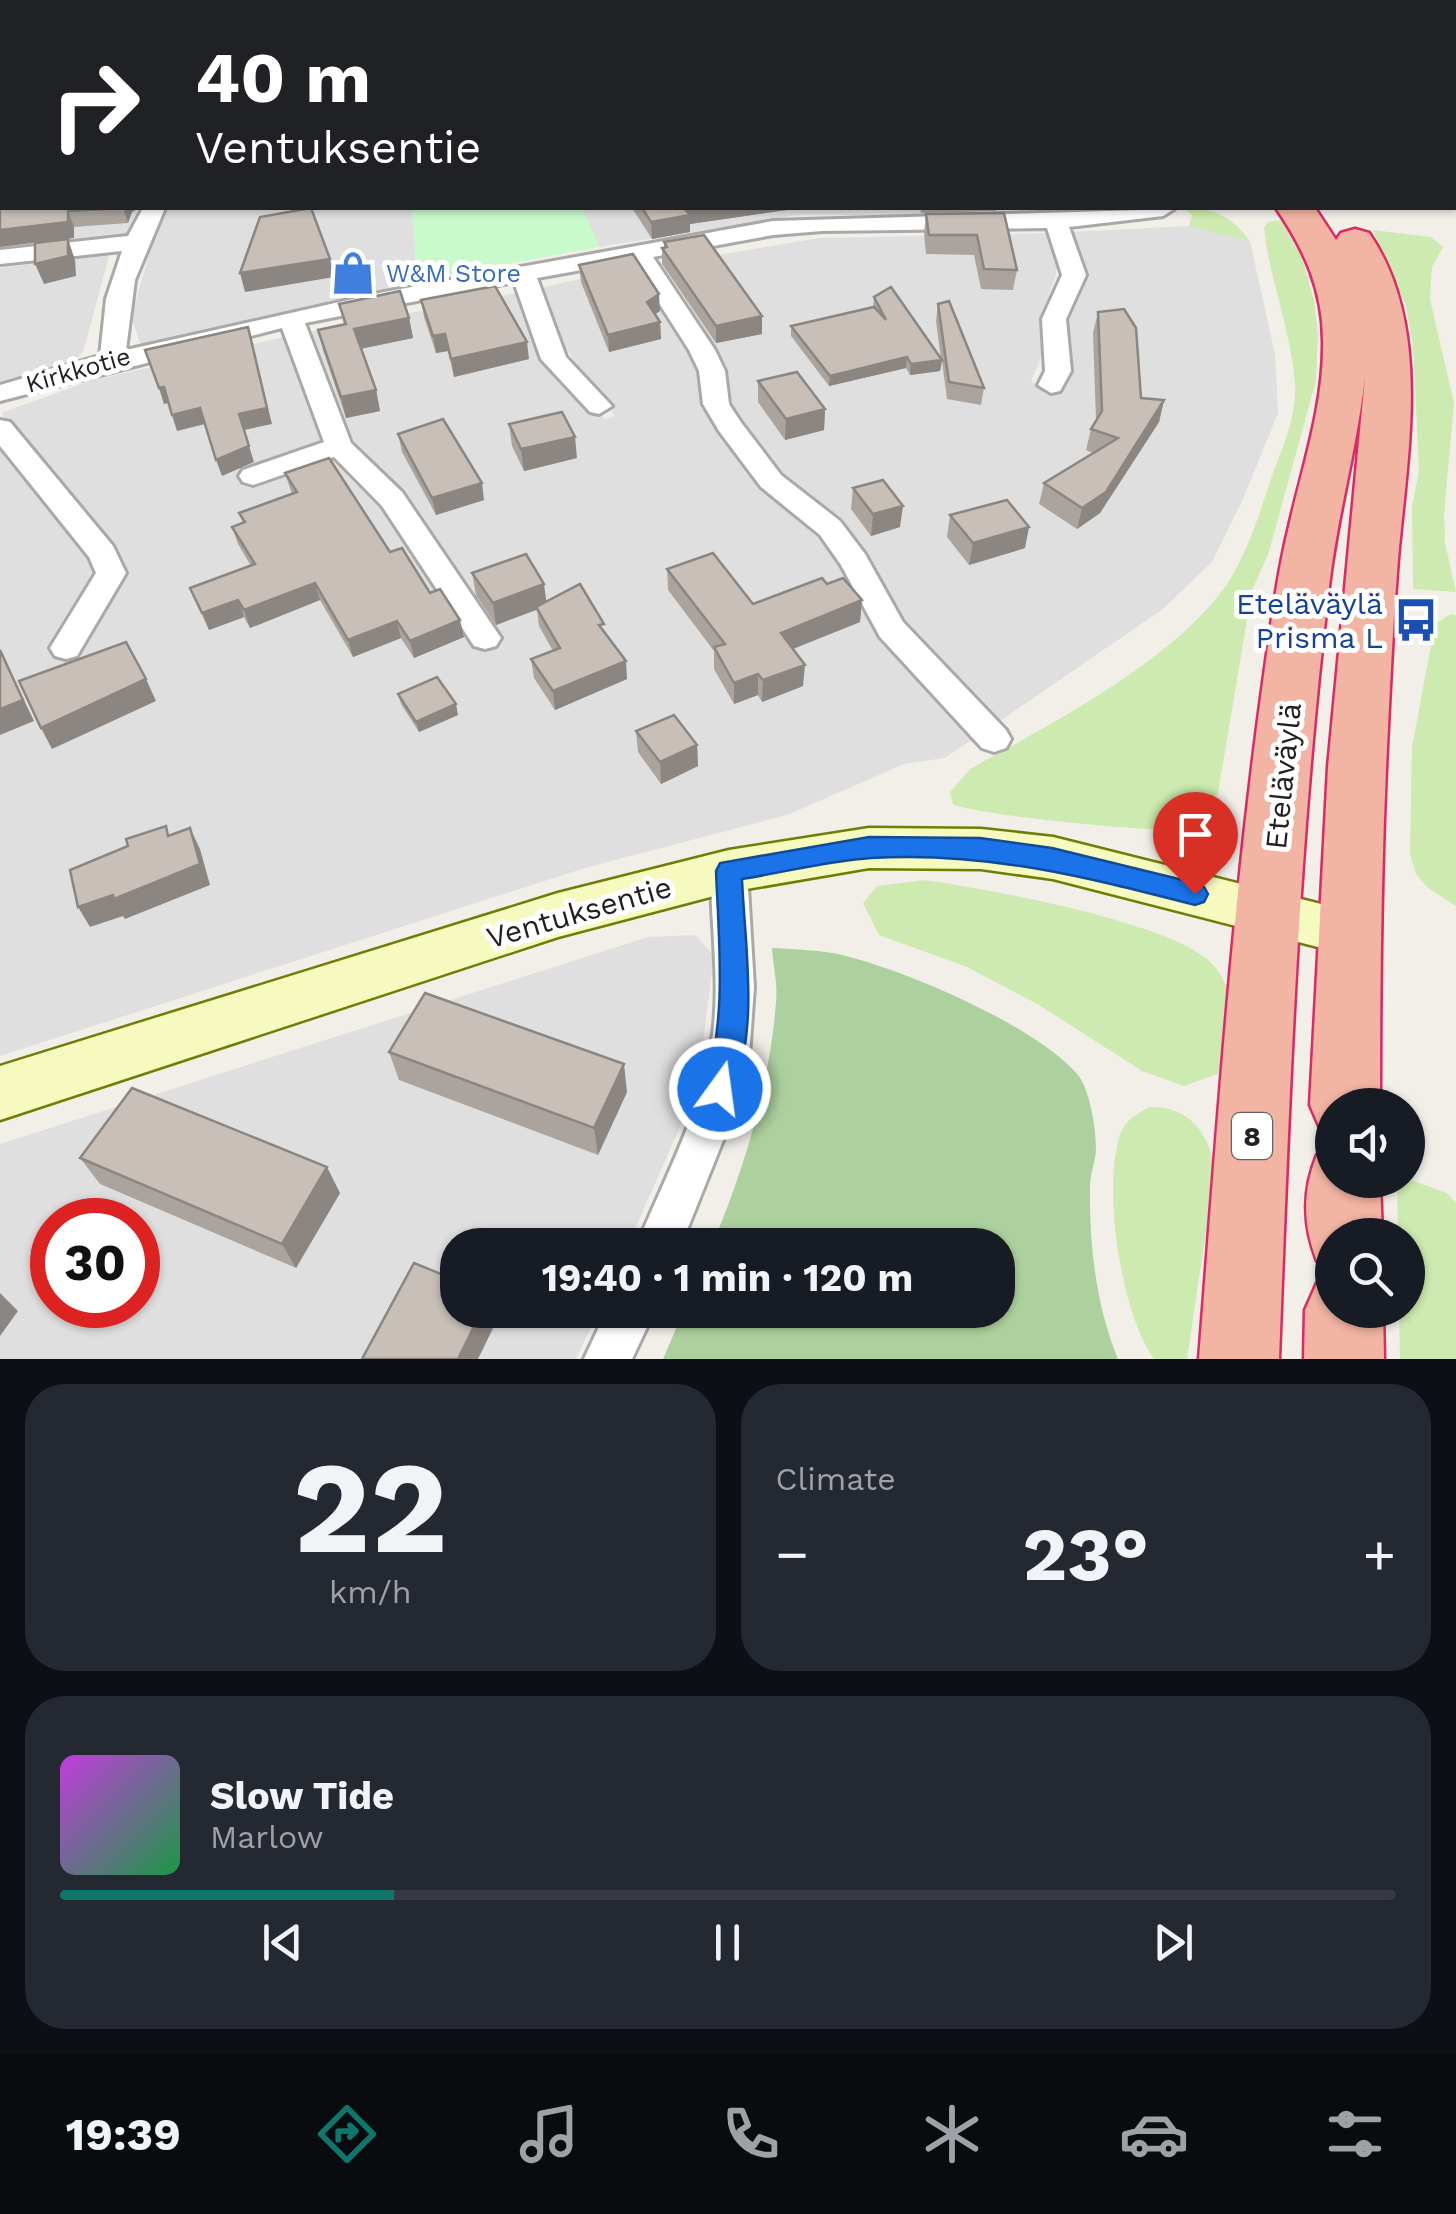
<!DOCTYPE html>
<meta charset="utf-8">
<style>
body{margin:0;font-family:"Work Sans",sans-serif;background:#242831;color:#f1f3f6;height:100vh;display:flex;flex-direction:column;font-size:38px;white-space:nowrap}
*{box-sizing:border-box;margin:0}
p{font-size:32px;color:#9ea1a6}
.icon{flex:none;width:55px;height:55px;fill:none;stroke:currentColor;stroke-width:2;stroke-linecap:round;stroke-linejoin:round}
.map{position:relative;height:1359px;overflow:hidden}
.details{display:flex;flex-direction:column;gap:25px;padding:25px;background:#0d0f14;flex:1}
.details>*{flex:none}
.guide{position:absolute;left:0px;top:0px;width:1458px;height:210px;box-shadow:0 2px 8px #0004;background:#202124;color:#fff;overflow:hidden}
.fabs{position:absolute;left:1315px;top:1088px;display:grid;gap:20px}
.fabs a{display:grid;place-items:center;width:110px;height:110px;border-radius:50%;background:#171b24;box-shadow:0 2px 8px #0004;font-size:50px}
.speed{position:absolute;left:30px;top:1198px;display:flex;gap:20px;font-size:50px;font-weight:700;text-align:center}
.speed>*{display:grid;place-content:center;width:130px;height:130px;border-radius:50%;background:#171b24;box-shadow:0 2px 8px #0004;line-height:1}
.speed .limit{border:15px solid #d22;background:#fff;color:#111}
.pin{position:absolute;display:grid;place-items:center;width:85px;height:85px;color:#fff;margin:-102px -42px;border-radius:50% 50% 50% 0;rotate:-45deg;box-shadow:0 0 10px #0007}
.pin .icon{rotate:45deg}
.me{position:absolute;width:110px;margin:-55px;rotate:14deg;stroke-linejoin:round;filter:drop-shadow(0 0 8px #0008)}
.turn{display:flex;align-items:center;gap:35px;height:210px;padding:0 30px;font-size:45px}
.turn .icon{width:130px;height:130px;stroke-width:2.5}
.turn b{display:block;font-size:70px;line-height:85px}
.big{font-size:75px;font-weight:700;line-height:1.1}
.details .tile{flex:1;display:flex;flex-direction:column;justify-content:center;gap:15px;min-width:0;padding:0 35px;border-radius:40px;background:#242831}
.details .dial{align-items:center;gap:0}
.dial b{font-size:130px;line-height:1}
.song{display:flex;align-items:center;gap:30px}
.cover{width:120px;height:120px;border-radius:15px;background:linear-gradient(135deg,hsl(290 70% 55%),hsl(140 70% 35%))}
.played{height:10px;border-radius:5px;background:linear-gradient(90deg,#0f766e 25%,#363941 25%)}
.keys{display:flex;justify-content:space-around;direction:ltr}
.heat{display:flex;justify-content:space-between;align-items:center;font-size:55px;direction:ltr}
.details .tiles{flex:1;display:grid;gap:25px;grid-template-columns:1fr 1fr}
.tile:last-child{grid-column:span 2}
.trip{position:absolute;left:440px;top:1228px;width:575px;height:100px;border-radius:40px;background:#171b24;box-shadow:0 2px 8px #0004;font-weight:700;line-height:100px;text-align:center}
.menu{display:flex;height:160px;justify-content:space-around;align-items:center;background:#090b0e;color:#9ea1a6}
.menu .icon{width:70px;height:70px}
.menu .active{color:#0f766e}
.menu b{font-size:45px;color:#f1f3f6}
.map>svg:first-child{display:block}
.residential{fill:#e0dfdf;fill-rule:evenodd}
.grass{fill:#cdebb0}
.forest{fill:#add19e}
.park{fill:#c8facc}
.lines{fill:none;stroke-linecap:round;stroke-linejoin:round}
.minor-casing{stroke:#a9a9a9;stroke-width:6}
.secondary-casing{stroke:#707d05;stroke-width:5}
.trunk-casing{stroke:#dc2a67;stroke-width:5}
.minor{fill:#fff;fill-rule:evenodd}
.secondary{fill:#f7fabf;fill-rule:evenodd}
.trunk{fill:#f2b4a3;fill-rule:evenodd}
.wall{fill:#aba49e}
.shaded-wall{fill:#8b8681}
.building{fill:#c7bfb8;stroke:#8b8681;stroke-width:2.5}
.route{fill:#1a73e8;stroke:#114b97;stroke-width:2.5}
.labels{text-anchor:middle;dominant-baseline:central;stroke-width:10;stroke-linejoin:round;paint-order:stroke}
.far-shop-label{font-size:25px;fill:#366cbe;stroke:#fff;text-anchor:start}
.far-street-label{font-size:25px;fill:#222;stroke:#fff}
.shield{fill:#fff;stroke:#646464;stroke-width:2.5}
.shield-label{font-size:28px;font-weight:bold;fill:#222}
.transit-label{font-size:30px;fill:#164399;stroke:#fff;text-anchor:end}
.street-label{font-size:30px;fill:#222;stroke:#fff}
</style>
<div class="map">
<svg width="1456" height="1359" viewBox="0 0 1456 1359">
<rect width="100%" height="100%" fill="#f2efe9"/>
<g class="residential">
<path d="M0,75l2,133h136l-11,27 -127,15z"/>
<path d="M167,208h245l5,73 -276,64 -10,-28 22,-76z"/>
<path d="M582,208h539l-66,7h-258l-198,32z"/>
<path d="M1189,226l61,15 25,113 3,59 -35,86 -31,63 -49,47 -163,112 -59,-48 -170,-211 -39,-56 -6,-41 -62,-101 155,-26 234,-5 6,22 -4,24 -13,33 3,36 -14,33 20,14 16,-13 -3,-67 14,-57 -7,-26z"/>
<path d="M110,253l-27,99 -13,13 -70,21v-118z"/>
<path d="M642,265l60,102 5,37 116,128 74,122 75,86 -28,18 -40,6 -117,51 -202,53 -585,188v-615l93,116 6,17 -48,80 19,4 54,-87 -9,-24 -114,-134 89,-32 194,-44 53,118 63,41 -46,-55 -29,-44 -16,-65 217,-41 17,65 62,63 10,-3 -51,-69 -24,-59z"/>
<path d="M695,935l19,20 -12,94 -19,71 -55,125h-170v65h141l-23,49h-576v-215l648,-207zM52,1220h86v85h-86z"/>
</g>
<g class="grass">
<path d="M1184,208c30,-1 48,9 66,33l-61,-15 3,-11z"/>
<path d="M1281,220l21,38 12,42 4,34 -2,47 -48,174 -16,35 -34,203c-10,17 -18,33 -39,36 -24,4 -205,-14 -226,-25l-3,-12 20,-23c80,-44 206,-110 257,-185 21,-32 32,-70 44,-105 11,-31 26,-62 24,-95 -4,-54 -26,-105 -31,-157l4,-5z"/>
<path d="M1373,230l58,7 12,10 -11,20 -2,32 24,104 -10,111 1,29 11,49 -43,-3 -1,-83 7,-35 -6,-126 -7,-39z"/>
<path d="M1451,614l5,1v291l-28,-18 -12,-14 -6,-20 2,-107 23,-123z"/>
<path d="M924,880c58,8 258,43 291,87 24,31 19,66 16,102l-47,17 -42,-15 -103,-66 -72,-38 -88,-32 -16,-32 14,-17z"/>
<path d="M1149,1107c42,-1 61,28 66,65l-28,187h-33c-33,-46 -53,-173 -33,-227 5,-12 17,-19 28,-25z"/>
<path d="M1408,1179l39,14 9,10v156h-56l-1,-49h9v-75h-10l-1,-55z"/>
</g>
<path class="forest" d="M772,948c20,1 41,2 61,5 62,12 205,73 245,122 12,15 18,54 18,73 0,13 -6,25 -6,38 -1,58 6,120 28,173h-455l21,-49h314v-65h-286c32,-74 58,-162 64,-243 2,-17 -3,-37 -4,-54z"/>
<path class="park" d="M412,208h170l17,39 -182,34z"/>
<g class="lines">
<g class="minor-casing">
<g id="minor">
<rect x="219" y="0" width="18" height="2"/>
<path d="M849,0h23l1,2h-22z"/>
<path d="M143,208h22l-30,72 -9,70 258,-58 389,-71 401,-12 -11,7 -94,11 17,48 -20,44 5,52 -11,20 -9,2 -13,-8 7,-14 -3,-52 20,-44 -15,-47 -225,3 -49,4 -120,22 62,93 10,21 4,33 11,17 41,54 59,46 25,33 38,68 103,108 5,9 -5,9 -12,4 -12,-4 -102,-111 -39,-72 -21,-30 -59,-48 -42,-56 -16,-27 -4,-33 -10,-21 -57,-89 -95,17 29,79 46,49 -13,8 -9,-2 -49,-53 -27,-77 -209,41 46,120 51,49 99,146 -5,8 -11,3 -11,-3 -92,-140 -48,-49 -81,28 -10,-3 -4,-6 4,-6 81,-28 -42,-114 -282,73v-16l100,-29 6,-57 16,-48 -122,13v-14l128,-14z"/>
<path d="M0,420l10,2 103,124 13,27 -49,83 -11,3 -11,-3 -5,-8 46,-75 -7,-16 -89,-111z"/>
<path d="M729,856l13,4 5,11 7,116 -5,69 -21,72 -47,117h-44c28,-68 66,-137 76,-211 7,-54 -2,-109 -2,-163l5,-11z"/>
<path d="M607,1310h48l-23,49h-48z"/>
</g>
</g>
<g class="secondary-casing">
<g id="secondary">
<rect x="1455" y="124" width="1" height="18"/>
<path d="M869,828l112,1 72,8 296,74 19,6 7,16 -7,16 -19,6 -296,-76 -72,-10 -112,-1 -140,24 -171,45 -558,183v-54l558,-173 171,-43z"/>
</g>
</g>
<g class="trunk-casing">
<g id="trunk">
<path d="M1021,0h34l1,2h-34z"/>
<path d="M1276,208h39l21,32 5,-7 14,-4 14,4c64,93 38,222 29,326 -5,63 -8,126 -11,189 -6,119 -7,238 -7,357h-48v28l-12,-5 -10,-23 18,-338 37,-390c-8,71 -28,139 -36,210 -31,256 -40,514 -50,772h-80c18,-228 33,-457 65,-684 7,-50 13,-100 25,-149 14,-61 35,-122 34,-185 0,-51 -19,-92 -47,-133z"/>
<path d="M1332,1149v31h48l2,55h-50v33l-15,-7c-14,-35 -15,-70 0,-106z"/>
<path d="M1332,1276v34h51l1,49h-80l1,-49 12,-27z"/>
</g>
</g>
<use href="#minor" class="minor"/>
<use href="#secondary" class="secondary"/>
<use href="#trunk" class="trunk"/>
</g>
<g class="wall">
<path d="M2,208h136l-6,4 -4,11 -54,4v11z"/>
<path d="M632,208h169l-111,16v8l-38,7z"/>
<path d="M920,208h77l-1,3 -75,2z"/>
<path d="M1004,213l13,57 -4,20 -32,-1 -7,-34 -48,-1 -2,-21 2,-19z"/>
<path d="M664,242l98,92 -46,9 -54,-79v-16l2,-1z"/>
<path d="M579,265l81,46 -5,3 5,8 1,17 -52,13 -28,-70z"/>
<path d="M874,297l67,62 -5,-38 2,-17 46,84 -3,17 -34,-6 -5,-38 -2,10 -30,4 -4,-7 -77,18 -38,-50v-10l82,-19z"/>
<path d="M421,300l108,59 -75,18 -6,-26 -12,2 -12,-36z"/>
<path d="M339,304l70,14 4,20 -52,11 15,41 4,21 -34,7 -23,-68 -5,-20 26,-5z"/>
<path d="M1098,312l43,86 23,2 -5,22 -59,91 -23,16 -38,-25 5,-21 49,-30 -7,-3 5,-21 5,-9 -3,-87z"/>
<path d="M758,381l67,28 -1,21 -39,10 -27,-38z"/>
<path d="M509,424l68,34 -53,13 -12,-25z"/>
<path d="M398,434l86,66 -48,15 -34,-63z"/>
<path d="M285,473l105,79 40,41 34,44 -50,21 -13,-20 -48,19 -33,-57 -70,28 -6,-11 -35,13 -19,-42 61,-22 -13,-22 -6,-17 11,-4 -4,-10 53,-19z"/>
<path d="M853,488l47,39 -29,9 -20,-27z"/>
<path d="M950,515l75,33 -56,17 -22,-28z"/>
<path d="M667,569l86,35 74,-20 35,16 -2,22 -67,27 10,37 -41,16 -4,-7 -24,9 -20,-35v-18l-46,-61z"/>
<path d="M472,573l74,29 58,31 23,46 -72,31 -21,-32 -3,-19 22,-8 -14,-25 -2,-17 -41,16 -20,-30z"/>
<path d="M398,694l60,21 -39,17 -18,-28z"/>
<path d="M636,731l61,14 1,21 -37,18 -23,-32z"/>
<path d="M389,1052l238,40 -29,63 -199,-75z"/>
<path d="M80,1158l260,35 -44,75 -196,-84z"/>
</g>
<g class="shaded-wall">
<path d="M2,123v18l-2,1v-18z"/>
<path d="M123,208h15l-6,4 -4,11z"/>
<path d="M684,208h117l-111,16v8l-38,7 -1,-17z"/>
<path d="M68,211l6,16v11l-74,9v-17z"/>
<path d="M68,239l7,21 1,16 -32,8 -9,-20z"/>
<path d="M330,259l4,18 -89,15 -5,-19z"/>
<path d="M659,294l1,17 -12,8 -1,-17z"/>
<path d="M762,316v18l-46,9v-17z"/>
<path d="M409,318l4,20 -54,11 -5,-20z"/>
<path d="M660,322l1,17 -52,13 -1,-17z"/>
<path d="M248,327l24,97 -28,6 -5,-16z"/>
<path d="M445,334l3,17 -12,2 -3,-17z"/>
<path d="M527,342l2,17 -75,18 -3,-18z"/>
<path d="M907,357l-1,11 -77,18 1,-10z"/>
<path d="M942,360l-2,11 -30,4 1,-11z"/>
<path d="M164,387l5,16 -5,1 -5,-16z"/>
<path d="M376,390l4,21 -34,7 -5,-21z"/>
<path d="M1164,400l-5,22 -59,91 -23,16 5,-21z"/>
<path d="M200,408l5,16 -28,7 -5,-16z"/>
<path d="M825,409l-1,21 -39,10 1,-21z"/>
<path d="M575,437l2,21 -53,13 -3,-22z"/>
<path d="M249,446l5,16 -32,14 -6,-16z"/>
<path d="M482,483l2,17 -48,15 -4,-17z"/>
<path d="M903,506l-3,21 -29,9 2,-22z"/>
<path d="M1029,527l-4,21 -56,17 4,-22z"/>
<path d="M315,583l5,17 -70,28 -6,-18z"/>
<path d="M544,584l3,22 -51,19 -3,-22z"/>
<path d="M238,600l6,17 -35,13 -7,-17z"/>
<path d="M862,600l-2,22 -80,32 1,-21z"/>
<path d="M460,620l4,17 -50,21 -4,-17z"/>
<path d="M397,621l4,17 -48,19 -5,-17z"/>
<path d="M0,650l34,71 -34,14z"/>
<path d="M626,661l1,18 -72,31 -2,-19z"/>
<path d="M805,665l-2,21 -41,16 1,-22z"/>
<path d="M758,674v21l-24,9v-21z"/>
<path d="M146,679l10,22 -104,48 -11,-21z"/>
<path d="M456,704l2,11 -39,17 -3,-10z"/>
<path d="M697,745l1,21 -37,18 -1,-22z"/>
<path d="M190,828l10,21 10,36 -85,34 -2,-3 -33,11 -12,-20z"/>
<path d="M624,1064l3,28 -29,63 -4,-27z"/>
<path d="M327,1167l13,26 -44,75 -14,-24z"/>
<path d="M0,1293l18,18 -18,25z"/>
<path d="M482,1310h13l3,8 -20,41h-20z"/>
</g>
<g class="building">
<path d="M0,0h195l-1,2h-192v121l-2,1z"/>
<path d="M241,0h86l-24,2h-62z"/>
<path d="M645,0h138l4,2h-154z"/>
<path d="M0,189h2v19h121l-55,3v11l-68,8z"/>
<path d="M311,208l19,51 -90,14 20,-56z"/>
<path d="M642,208h42l6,7 -39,7z"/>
<path d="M1004,213l13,57 -33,-1 -7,-34h-48l-3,-21z"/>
<path d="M704,235l58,81 -46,10 -54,-78 5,-1 -3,-5z"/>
<path d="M68,239v17l-33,8v-21z"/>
<path d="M633,254l26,40 -12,8 13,20 -52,13 -29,-70z"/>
<path d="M495,286l32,56 -76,17 -6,-25 -12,2 -12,-36z"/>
<path d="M891,287l51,73 -31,4 -4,-7 -77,19 -39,-50 83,-19 12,13 -12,-23z"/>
<path d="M400,291l9,27 -55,11 22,61 -35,7 -23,-67 28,-6 -7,-20z"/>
<path d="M949,301l35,87 -35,-6 -11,-78z"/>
<path d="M1124,309l12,19 5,70 23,2 -58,92 -24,16 -38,-25 74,-45 -27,-9 11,-18 -4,-99z"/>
<path d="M248,327l19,81 -28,6 10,32 -33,14 -16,-52 -28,7 -8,-28 -5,1 -14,-38z"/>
<path d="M797,372l28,37 -39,10 -28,-38z"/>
<path d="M562,412l13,25 -54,12 -12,-25z"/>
<path d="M443,419l39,64 -50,15 -34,-64z"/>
<path d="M329,458l61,94 12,-4 28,45 10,-4 20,31 -50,21 -13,-20 -49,19 -33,-57 -71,27 -6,-10 -36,13 -12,-25 65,-24 -23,-37 13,-5 -6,-9 58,-21 -12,-19z"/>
<path d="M883,480l20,26 -30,8 -20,-26z"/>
<path d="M1007,500l22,27 -56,16 -23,-28z"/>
<path d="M713,553l40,51 69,-26 5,6 16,-6 19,22 -81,33 24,32 -42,15 -5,-6 -24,9 -20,-36 11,-3 -58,-75z"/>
<path d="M526,554l18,30 -51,19 -21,-30z"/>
<path d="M580,584l24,40 -5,1 27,36 -73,30 -22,-32 29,-11 -24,-41z"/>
<path d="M126,642l20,37 -105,49 -22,-47z"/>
<path d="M0,650l23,50 -23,9z"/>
<path d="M437,677l19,27 -40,18 -18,-28z"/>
<path d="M674,715l23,30 -37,17 -24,-31z"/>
<path d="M166,826l2,10 22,-8 10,36 -86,35 -1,-4 -35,12 -8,-37 58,-24 -2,-7z"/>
<path d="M425,993l199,71 -30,64 -205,-76z"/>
<path d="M132,1088l195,79 -45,77 -202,-86z"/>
<path d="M414,1263l44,18v29h24l-24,49h-96z"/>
</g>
<path class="route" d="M869,837l111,1 72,10 143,35 9,4 4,7 -4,8 -9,3c-109,-28 -210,-54 -324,-47 -43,3 -86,14 -129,21 3,71 18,152 -12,219l-10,4 -11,-4 -4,-9c22,-71 14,-145 11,-218l4,-8z"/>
<defs>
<g id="shop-bare" transform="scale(3.45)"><path d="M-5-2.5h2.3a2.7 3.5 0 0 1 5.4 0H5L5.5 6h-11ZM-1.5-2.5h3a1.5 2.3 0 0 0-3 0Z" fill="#3f7fe0" stroke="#fff" stroke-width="2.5" paint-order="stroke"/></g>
<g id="bus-bare" transform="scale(3.45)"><path d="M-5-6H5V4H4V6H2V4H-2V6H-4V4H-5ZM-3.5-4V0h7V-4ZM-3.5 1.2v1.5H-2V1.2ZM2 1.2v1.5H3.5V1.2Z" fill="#1a4fb4" stroke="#fff" stroke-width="2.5" paint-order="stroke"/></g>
</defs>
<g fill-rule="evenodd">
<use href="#shop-bare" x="353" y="273"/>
<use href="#bus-bare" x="1416" y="620"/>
</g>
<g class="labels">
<g class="far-shop-label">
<text x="386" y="273">W&amp;M Store</text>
</g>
<g class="far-street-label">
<text transform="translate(78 370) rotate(-16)">Kirkkotie</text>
</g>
<rect class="shield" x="1232" y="1113" width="40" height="46" rx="8"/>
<g class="shield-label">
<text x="1252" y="1136">8</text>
</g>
<g class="transit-label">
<text x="1383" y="603">Eteläväylä<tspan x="1383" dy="34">Prisma L</tspan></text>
</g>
<g class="street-label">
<text transform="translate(1283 776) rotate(-84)">Eteläväylä</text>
<text transform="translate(579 912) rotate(-16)">Ventuksentie</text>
</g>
</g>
</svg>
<div class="fabs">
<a><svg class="icon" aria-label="sound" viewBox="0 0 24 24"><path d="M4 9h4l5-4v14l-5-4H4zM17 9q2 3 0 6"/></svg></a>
<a><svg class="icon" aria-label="search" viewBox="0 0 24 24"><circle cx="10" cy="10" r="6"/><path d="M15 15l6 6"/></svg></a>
</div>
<div class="speed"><div class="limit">30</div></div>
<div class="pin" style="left:1195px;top:894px;background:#d93025"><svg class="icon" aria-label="arrive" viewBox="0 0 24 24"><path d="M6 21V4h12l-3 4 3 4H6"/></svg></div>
<svg class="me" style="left:720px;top:1089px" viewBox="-20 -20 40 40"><circle r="17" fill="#1a73e8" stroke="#fff" stroke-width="3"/><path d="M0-11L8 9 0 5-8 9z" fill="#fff"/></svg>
<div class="trip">19:40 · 1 min · 120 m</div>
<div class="guide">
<div class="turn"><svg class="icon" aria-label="right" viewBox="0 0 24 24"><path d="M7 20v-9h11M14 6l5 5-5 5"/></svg><div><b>40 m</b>Ventuksentie</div></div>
</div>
</div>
<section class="details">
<div class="tiles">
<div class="tile dial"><b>22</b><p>km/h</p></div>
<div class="tile"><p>Climate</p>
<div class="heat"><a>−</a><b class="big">23°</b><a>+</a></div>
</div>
<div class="tile">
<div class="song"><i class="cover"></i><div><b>Slow Tide</b><p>Marlow</p></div></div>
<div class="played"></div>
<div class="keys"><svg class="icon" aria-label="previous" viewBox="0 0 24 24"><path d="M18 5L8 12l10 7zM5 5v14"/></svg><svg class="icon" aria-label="pause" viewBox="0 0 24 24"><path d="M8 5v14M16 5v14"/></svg><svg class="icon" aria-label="next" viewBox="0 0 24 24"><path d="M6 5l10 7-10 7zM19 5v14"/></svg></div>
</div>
</div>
</section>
<nav class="menu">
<b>19:39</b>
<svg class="icon active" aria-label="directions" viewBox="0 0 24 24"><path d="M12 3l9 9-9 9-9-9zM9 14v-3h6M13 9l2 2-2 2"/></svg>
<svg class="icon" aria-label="music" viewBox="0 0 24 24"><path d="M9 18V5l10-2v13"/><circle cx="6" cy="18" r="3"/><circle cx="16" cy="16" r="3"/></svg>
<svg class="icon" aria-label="phone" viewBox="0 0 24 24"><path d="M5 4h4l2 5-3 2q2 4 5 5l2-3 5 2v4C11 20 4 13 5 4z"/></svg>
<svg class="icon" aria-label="climate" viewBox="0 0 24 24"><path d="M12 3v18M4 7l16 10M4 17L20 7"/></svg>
<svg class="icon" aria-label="car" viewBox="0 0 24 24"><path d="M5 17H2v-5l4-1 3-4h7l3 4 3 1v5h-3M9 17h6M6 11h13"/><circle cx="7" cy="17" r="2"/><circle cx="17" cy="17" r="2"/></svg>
<svg class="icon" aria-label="filters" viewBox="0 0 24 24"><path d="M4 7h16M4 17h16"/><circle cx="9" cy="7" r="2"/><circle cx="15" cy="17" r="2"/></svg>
</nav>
